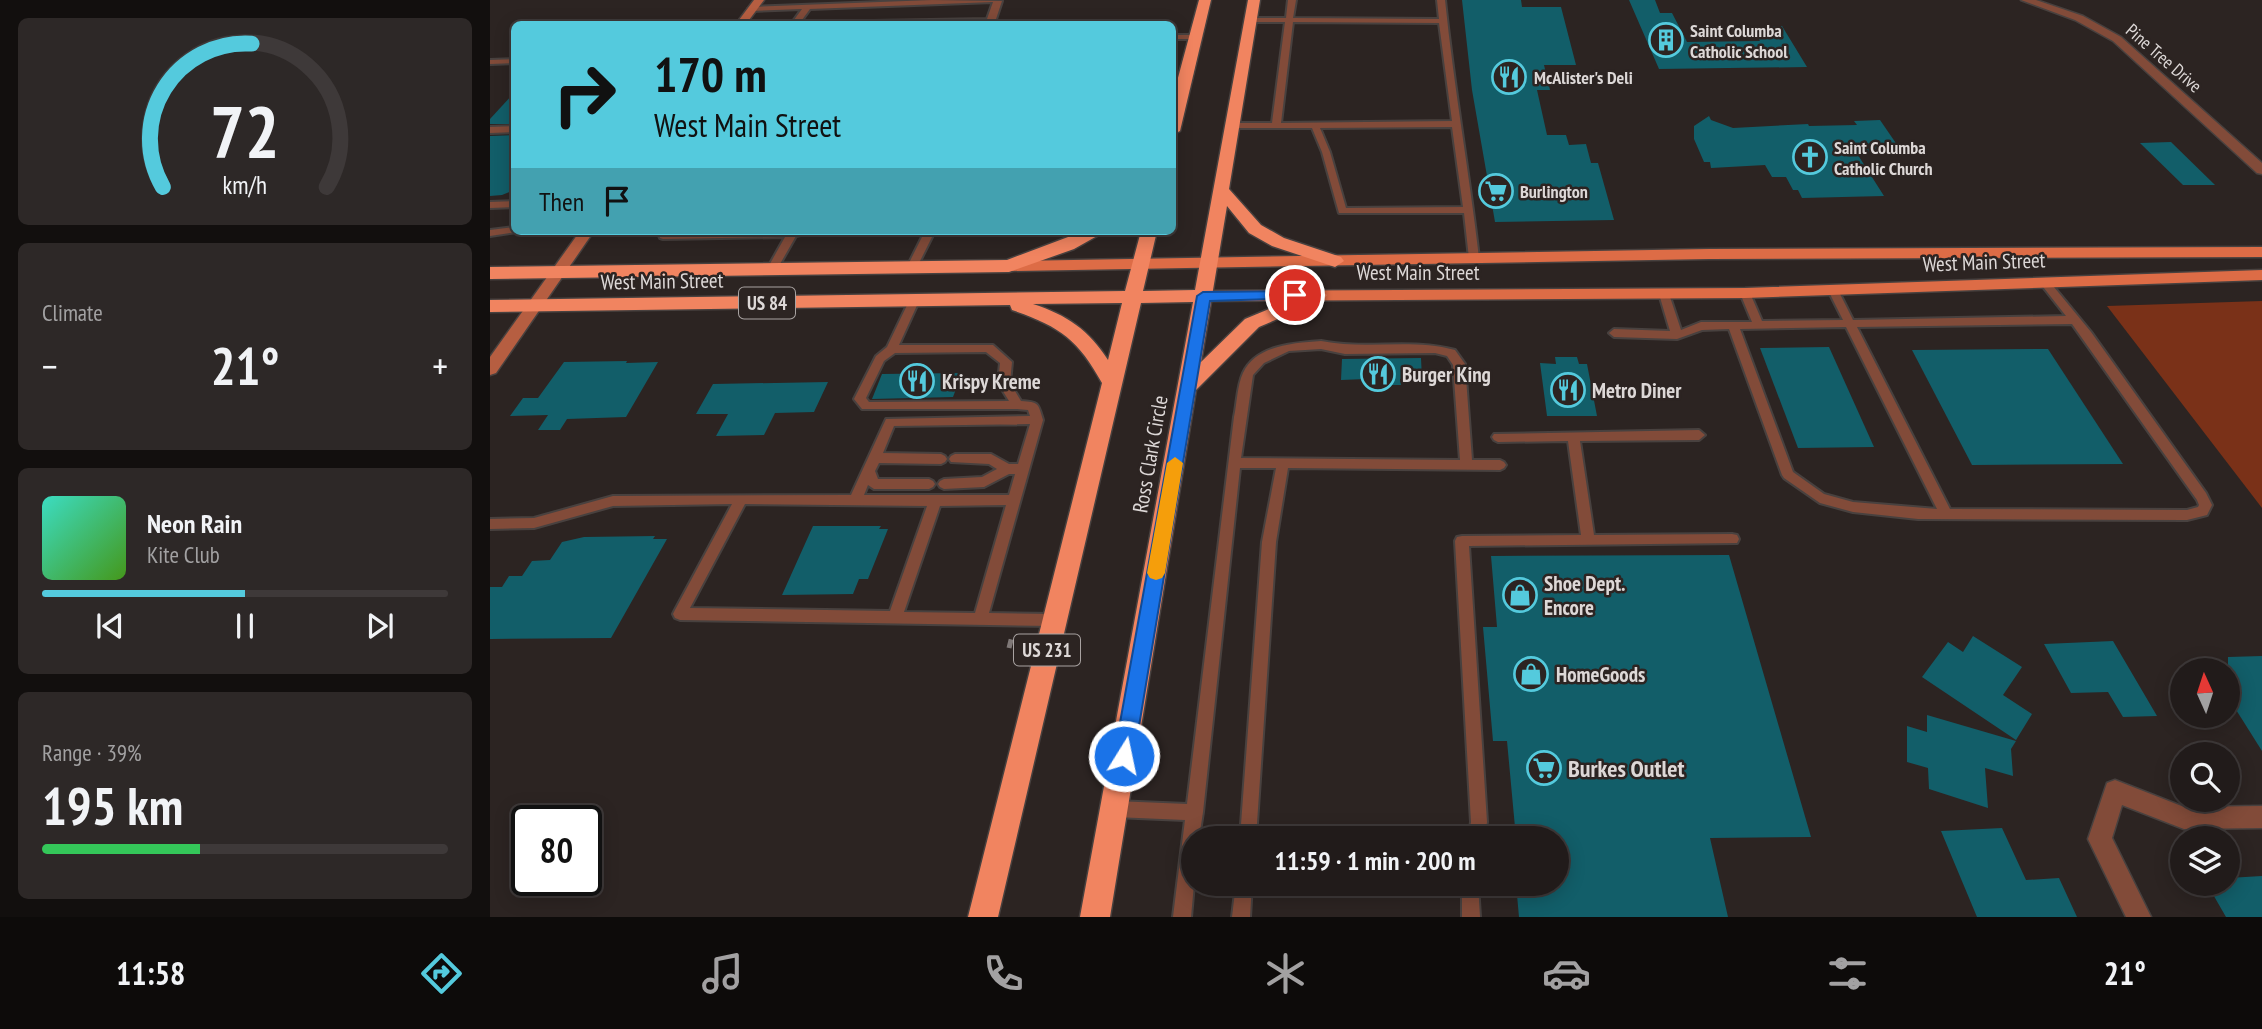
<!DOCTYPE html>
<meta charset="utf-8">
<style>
body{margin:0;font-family:"PT Sans Narrow",sans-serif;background:#2d2827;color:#f1f3f6;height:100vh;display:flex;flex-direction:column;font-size:26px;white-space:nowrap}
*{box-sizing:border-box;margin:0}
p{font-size:23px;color:#a2a1a2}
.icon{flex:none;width:38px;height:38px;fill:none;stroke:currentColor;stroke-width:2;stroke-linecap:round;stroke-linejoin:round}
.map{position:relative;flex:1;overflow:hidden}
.sheet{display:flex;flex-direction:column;gap:18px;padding:18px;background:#120f0e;width:490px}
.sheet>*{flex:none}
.banner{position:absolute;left:21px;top:21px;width:665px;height:214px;border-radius:10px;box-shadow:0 4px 18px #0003,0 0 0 2px #3e3939;background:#54cadd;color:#111;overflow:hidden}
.needle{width:46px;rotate:357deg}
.buttons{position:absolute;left:1680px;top:658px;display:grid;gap:14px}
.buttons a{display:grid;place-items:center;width:70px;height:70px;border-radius:50%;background:#211b1a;box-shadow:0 4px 18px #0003,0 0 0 2px #3e3939;font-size:35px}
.speed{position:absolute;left:21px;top:805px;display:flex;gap:14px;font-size:35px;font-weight:700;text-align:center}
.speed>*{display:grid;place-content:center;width:91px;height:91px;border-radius:50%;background:#211b1a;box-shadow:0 4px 18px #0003,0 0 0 2px #3e3939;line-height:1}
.speed .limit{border:4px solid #111;border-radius:10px;background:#fff;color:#111}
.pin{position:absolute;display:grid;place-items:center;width:60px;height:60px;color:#fff;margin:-30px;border:4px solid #fff;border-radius:50%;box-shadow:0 2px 7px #0007}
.me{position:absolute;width:77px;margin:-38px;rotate:10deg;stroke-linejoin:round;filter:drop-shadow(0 0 5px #0008)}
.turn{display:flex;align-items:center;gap:24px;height:147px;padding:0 28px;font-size:32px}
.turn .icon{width:91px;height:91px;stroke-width:2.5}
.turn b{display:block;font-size:49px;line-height:60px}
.then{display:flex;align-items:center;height:66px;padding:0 28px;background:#0003;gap:14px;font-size:26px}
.big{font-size:52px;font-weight:800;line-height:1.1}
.sheet .tile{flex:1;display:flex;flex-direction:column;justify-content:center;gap:10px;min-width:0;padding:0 24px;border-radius:10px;background:#2d2827}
.sheet .dial{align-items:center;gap:0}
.dial svg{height:182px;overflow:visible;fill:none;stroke:#3e3939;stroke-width:7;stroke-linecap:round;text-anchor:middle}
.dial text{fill:#f1f3f6;stroke:none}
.song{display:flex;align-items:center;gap:21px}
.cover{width:84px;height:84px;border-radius:10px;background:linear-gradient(135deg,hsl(170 70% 55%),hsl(100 70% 35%))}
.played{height:7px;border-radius:4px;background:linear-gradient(90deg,#54cadd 50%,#3e3939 50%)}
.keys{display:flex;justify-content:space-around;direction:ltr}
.heat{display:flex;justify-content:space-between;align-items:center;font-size:38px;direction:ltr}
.charge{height:10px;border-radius:5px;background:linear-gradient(90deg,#34c759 39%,#3e3939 0)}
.trip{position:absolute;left:691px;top:826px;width:388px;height:70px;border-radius:35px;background:#211b1a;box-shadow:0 4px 18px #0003,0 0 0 2px #3e3939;font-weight:800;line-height:70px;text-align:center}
.tabs{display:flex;height:112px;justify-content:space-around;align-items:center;background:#0d0b0a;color:#a2a1a2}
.tabs .icon{width:49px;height:49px}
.tabs .active{color:#54cadd}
.tabs b{font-size:32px;color:#f1f3f6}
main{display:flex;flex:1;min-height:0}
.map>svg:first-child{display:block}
.green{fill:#7a3118}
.building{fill:#125e69}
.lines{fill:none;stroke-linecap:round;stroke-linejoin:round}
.lane-casing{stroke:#48413f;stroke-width:4}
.street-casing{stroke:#48413f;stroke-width:3}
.secondary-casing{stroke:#48413f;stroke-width:3}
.primary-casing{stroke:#48413f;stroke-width:3}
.highway-casing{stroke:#48413f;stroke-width:3}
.path{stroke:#7f7877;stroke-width:5;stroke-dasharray:9 4.5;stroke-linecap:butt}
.lane{fill:#824b39;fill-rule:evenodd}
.street{fill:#824b39;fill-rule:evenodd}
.secondary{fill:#b65e41;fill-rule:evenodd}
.primary{fill:#dd6c46;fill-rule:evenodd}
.highway{fill:#f18460;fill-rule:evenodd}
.route{fill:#1a73e8;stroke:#114b97;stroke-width:2}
.slow{fill:#f59e0b}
.labels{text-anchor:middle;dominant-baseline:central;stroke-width:5;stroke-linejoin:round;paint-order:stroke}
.far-poi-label{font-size:18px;font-weight:bold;fill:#ddd8d7;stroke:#2c2422;text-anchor:start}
.far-street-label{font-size:18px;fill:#ddd8d7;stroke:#2c2422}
.shield{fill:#2c2422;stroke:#a8a2a1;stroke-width:2}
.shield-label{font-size:19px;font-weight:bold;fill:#ddd8d7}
.street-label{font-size:21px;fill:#ddd8d7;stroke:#2c2422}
.poi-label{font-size:21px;font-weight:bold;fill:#ddd8d7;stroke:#2c2422;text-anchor:start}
.near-poi-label{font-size:24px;font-weight:bold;fill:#ddd8d7;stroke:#2c2422;text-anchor:start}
</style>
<main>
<section class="sheet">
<div class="tile dial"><svg viewBox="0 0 100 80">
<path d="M14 69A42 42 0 1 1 86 69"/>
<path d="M14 69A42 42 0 0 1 53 6" stroke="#54cadd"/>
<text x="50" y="56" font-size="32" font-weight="700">72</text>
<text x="50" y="72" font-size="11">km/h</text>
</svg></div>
<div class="tile"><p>Climate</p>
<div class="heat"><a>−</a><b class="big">21°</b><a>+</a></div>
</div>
<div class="tile">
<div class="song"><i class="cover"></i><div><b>Neon Rain</b><p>Kite Club</p></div></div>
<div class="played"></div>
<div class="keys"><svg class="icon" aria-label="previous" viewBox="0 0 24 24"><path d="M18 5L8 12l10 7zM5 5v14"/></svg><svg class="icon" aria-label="pause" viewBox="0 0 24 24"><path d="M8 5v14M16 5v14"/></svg><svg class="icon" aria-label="next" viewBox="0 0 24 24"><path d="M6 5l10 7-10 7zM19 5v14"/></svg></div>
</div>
<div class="tile"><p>Range · 39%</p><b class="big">195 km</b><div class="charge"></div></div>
</section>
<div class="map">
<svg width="1772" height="917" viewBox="0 0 1772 917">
<rect width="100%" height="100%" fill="#2c2422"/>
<path class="green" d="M1772,301v207l-155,-202z"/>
<g class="building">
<path d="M972,0h59l1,7h39l15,58h-32l6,25h-13l10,45h19l3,10 17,-1 5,19h7l16,57 -119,2 -23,-132z"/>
<path d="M1139,0h26l5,13h12l15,29 73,-1 -2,-3h3l-7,-12h28l25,41 -148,2z"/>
<path d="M24,93v31h-24v-5z"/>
<path d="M1219,116l2,4 22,8 75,-4 1,2 48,-1 -3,-4 26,-1 22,32h-46l28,44 -82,2 -4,-8h-5l-7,-13h-14l-7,-12 -54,3 -1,-6h-6l-10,-23v-13z"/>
<path d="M24,135v55l-12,5 -12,1v-60z"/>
<path d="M1681,142l44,43h-32l-43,-42z"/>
<path d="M1339,347l45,100 -76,1 -38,-100z"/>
<path d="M1558,349l75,115 -151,1 -60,-115z"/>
<path d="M1065,357h22l2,7h8l10,52h-50l-7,-53 16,1z"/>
<path d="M931,358l1,21h-22l1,6h-35v-6l-25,1 1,-21z"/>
<path d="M137,361l-1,2 32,-1 -32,55 -59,2 -7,11h-22l10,-15 -38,1 13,-18h15l26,-36z"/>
<path d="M472,373l-9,24 -81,2 10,-25z"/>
<path d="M338,382l-14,30 -39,1 -11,22 -48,1 12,-22h-32l17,-30z"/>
<path d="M323,526h68l-2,3h9l-20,50h-9l-6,15 -71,1z"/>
<path d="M165,536l-2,3h14l-56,99 -121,1v-52h12l7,-11h13l10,-15 18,-1 12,-18 22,-5z"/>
<path d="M1239,555l82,282 -101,1 18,79h-209l-3,-33h42v-46h-42l-9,-97h-14l-10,-114h14l-6,-71z"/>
<path d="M1483,636l49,31 -19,28 29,19 -16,26 -94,-63 26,-35 15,10z"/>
<path d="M1623,641l44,75 -34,1 -15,-25 -37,1 -27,-49z"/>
<path d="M1772,656v95l-34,-54v-40z"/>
<path d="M1437,715l89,26 -5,8 2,27 -28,-8 3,40 -59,-19 -1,-21 -21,-6v-36l20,6z"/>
<path d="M1512,828l24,52 33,-2 18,39h-100l-36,-86z"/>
<path d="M1772,876v41h-36l-19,-33h21v-6z"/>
</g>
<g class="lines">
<g class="lane-casing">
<g id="lane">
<path d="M442,0l70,1 -6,18 -8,4 -177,1 4,-2 172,-3 6,-17 -183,7 -11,15h-8l11,-15 -50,2 -4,-2 4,-2z"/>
<path d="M798,0h8l-3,18 146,1 -2,-19h8c9,88 24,171 34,258l-1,2h-8l-1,-2 -5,-45h-125l-17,-61 -10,-24h-83l-1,-2 4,-3h40l13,-101h-34l-4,-2 4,-2h35zM803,22l146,1 13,98 -171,2zM962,127l11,80 -117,1 -16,-56 -10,-24z"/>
<path d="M549,22h81l4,2h-85z"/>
<path d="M682,35h24l4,2 -4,2h-24z"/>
<path d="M24,59v4l-24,1v-4z"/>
<path d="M24,126v6l-24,1v-6z"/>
<path d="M24,201v6l-24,1v-6z"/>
<path d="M24,227v4l3,1 -27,4v-6z"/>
<path d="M167,231h10v2l145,-2 -2,2 -14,3 -20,35 -4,1 -5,-3 18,-32 -122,2 -3,-1z"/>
<path d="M435,231h10l-19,38h-8l-1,-2z"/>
<path d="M1555,280l4,1 42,51 115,161 6,12 -5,10 -20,5 -269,-1 -65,-7 -33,-9 -36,-25 -2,-3 -53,-146 -27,1 -25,9 -63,-2 -5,-4 5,-4 56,2 -11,-37 5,-3 5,3 12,36 20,-8h51l-12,-29 5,-3 5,3 12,28 81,-1 -15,-30 5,-3 5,3 15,30 213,-4 -26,-33zM1582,324l125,176 2,5 -1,2 -11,3 -237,-1 -93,-182zM1356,327l91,182 -84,-7 -29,-8 -31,-22 -53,-143z"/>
<path d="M424,298l5,3 -20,44h94l19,17 -2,21 11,18c18,1 17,2 22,19l-54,193 65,1 5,2 2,4 -2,4 -5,2 -374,-6 -5,-2 -2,-4 2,-4 57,-106 -119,2 -79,22 -44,1v-10l44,-1 79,-22 238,-1 35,-76 144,-3 -2,-6 -11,-1h-155l-8,-10 22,-43 11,-9 22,-46zM496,352l14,11 -2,20 11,18 -140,1 -3,-4 18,-37 11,-8zM540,424l-12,40h-9l-18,-10h-36l-4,2 -2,3 2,3 38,2 8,5 -15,8 -38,2 -4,2 -2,3 2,3 4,2 40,-2 25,-13h6l-6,21h-145l4,-10 6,4h55l4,-2 2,-3 -2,-3 -4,-2h-51l-3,-8 4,-8 62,1 4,-2 2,-3 -2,-3 -4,-2 -58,-1 11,-27zM255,504l182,2 -37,105 -200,-3zM516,505l-31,108 -71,-1 36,-106z"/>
<path d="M831,341c45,9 91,-3 134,9l10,14 7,96h28l4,2 2,3 -2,3 -4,2 -212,-2 -12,74 -20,296h-16l22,-296 14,-74h-36l-37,344 -4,26h-5v46l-3,33h-18l12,-97 -70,-3 -6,-2 -2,-6 2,-6 6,-2 72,3 47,-387c3,-13 3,-31 9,-44 13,-28 51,-30 78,-32zM831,349l24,5 90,-1 12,3 6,9 7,95 -219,-2 12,-83 11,-12 25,-12z"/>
<path d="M1209,430l6,5 -6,5 -119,1 14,94 138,-1 5,1 2,4 -2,4 -268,3 18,276 -3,16h-16l3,-16 -16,-281 2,-4 5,-1 119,-1 -13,-94 -70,1 -4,-2 -2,-3 2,-3z"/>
<path d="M746,884h16l-2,33h-18z"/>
<path d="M972,884h16l2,33h-18z"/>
</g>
</g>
<g class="street-casing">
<g id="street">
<path d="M1531,0h15l47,16 38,21 141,126v11l-5,-1 -144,-132 -38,-21z"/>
<path d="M1625,780l69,27 78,-1v22l-78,1 -62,-24 -10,33 39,79h-25l-38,-78 19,-56z"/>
</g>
</g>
<g class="secondary-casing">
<g id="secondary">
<path d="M264,0h10l-18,24h-10z"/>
<path d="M90,231h14l-98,142 -6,2v-18z"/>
</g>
</g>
<g class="primary-casing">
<g id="primary">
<path d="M1772,247v10l-553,2 -700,12 -7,-5 7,-5 700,-12z"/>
<path d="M1772,270v10l-517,18 -542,3 -8,-5 8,-5 542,-3z"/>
</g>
</g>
<g class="highway-casing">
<g id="highway">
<path d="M709,0h12l-31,131 -8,4v-35z"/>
<path d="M758,0h12l-31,189 32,36 23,13 57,19 3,4 -9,6 -63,-21 -23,-13 -22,-27 -26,156 44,-43 67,-28 6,-2 9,6 -3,4 -65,28 -63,63 -86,527h-30l113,-615 -52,1 -143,614h-30l134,-534c-24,-44 -43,-57 -90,-73l-2,-5 -520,7v-12l635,-9 16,-60h16l-14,60 52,-1zM632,303l-14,57c-19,-30 -41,-45 -75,-56z"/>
<path d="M594,231h22l-32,18 -65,23 -519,7v-12l517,-7z"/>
</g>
</g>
<path class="path" d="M519,648l3,-12"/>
<use href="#lane" class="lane"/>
<use href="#street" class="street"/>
<use href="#secondary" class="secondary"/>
<use href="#primary" class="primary"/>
<use href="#highway" class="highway"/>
</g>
<path class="route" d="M805,291l4,1v6l-89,3 -76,455 -3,7 -7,3 -7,-3 -3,-7 83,-460 6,-4z"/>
<path class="slow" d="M685,457l8,6 -18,110 -3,5 -6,2 -6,-2 -3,-5 20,-110z"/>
<defs>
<g id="building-ring" transform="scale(1.75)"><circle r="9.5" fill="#2c2422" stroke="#54cadd" stroke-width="1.5"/><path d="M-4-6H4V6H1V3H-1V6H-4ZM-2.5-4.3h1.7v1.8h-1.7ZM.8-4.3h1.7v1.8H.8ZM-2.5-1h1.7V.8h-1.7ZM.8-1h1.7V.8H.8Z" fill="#54cadd"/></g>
<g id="restaurant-ring" transform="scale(1.75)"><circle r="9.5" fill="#2c2422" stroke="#54cadd" stroke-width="1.5"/><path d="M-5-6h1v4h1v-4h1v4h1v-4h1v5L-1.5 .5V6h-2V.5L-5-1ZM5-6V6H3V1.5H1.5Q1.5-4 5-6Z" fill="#54cadd"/></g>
<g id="church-ring" transform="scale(1.75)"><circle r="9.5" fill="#2c2422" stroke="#54cadd" stroke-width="1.5"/><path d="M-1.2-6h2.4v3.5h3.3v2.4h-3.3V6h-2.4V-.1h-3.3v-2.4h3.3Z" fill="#54cadd"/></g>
<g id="supermarket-ring" transform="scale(1.75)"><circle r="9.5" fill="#2c2422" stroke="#54cadd" stroke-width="1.5"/><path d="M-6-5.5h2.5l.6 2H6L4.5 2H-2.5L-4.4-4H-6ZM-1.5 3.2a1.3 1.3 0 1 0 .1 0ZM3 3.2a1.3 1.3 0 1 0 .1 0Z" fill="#54cadd"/></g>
<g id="shop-ring" transform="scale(1.75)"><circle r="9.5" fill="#2c2422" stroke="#54cadd" stroke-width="1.5"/><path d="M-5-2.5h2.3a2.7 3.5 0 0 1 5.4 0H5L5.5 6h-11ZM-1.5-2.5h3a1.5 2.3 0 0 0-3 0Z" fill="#54cadd"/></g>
</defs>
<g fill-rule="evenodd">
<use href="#building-ring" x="1176" y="40"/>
<use href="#restaurant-ring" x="1019" y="77"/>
<use href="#church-ring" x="1320" y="157"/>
<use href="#supermarket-ring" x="1006" y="191"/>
<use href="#restaurant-ring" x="888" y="374"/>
<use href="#restaurant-ring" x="427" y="381"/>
<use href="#restaurant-ring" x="1078" y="390"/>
<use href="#shop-ring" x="1030" y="595"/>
<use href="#shop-ring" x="1041" y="674"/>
<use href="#supermarket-ring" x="1054" y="768"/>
</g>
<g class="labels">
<g class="far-poi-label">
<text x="1200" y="30">Saint Columba<tspan x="1200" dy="21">Catholic School</tspan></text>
<text x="1044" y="77">McAlister's Deli</text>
<text x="1344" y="147">Saint Columba<tspan x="1344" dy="21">Catholic Church</tspan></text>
<text x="1030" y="191">Burlington</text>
</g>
<g class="far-street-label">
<text transform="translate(1674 58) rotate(41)">Pine Tree Drive</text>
</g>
<g class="shield">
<rect x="249" y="287.5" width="56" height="31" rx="5"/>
<rect x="524" y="634.5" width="66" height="31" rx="5"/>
</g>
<g class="shield-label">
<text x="277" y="303">US 84</text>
<text x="557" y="650">US 231</text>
</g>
<g class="street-label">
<text transform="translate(1494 262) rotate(-2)">West Main Street</text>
<text x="928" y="272">West Main Street</text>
<text transform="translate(172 281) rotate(-1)">West Main Street</text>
<text transform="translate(660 454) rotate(-80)">Ross Clark Circle</text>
</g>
<g class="poi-label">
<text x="912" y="374">Burger King</text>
<text x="452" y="381">Krispy Kreme</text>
<text x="1102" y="390">Metro Diner</text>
<text x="1054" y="583">Shoe Dept.<tspan x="1054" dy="24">Encore</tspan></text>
<text x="1066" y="674">HomeGoods</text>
</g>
<g class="near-poi-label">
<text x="1078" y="768">Burkes Outlet</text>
</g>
</g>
</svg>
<div class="buttons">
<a><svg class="needle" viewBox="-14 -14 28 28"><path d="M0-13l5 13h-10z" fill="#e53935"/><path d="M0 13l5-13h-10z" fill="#a2a1a2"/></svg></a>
<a><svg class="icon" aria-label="search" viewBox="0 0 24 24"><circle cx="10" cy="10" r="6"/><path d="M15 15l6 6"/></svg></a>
<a><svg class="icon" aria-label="layers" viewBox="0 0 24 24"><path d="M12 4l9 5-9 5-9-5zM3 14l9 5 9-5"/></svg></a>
</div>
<div class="speed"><div class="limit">80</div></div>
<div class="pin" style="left:805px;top:295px;background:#d93025"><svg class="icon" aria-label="arrive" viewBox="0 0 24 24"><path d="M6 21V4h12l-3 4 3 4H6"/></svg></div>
<svg class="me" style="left:634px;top:756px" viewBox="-20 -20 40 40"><circle r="17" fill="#1a73e8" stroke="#fff" stroke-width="3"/><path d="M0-11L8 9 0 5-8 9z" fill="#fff"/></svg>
<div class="trip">11:59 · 1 min · 200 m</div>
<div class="banner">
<div class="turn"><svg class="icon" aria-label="right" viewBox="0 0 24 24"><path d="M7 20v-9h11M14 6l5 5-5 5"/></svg><div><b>170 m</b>West Main Street</div></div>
<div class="then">Then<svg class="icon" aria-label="arrive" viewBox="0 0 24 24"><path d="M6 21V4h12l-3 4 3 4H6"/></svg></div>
</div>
</div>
</main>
<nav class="tabs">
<b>11:58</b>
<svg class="icon active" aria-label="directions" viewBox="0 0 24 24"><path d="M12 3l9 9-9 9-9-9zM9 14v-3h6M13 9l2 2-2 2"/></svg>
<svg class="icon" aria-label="music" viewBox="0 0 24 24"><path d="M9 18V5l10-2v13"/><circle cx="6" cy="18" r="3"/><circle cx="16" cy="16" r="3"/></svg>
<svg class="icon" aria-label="phone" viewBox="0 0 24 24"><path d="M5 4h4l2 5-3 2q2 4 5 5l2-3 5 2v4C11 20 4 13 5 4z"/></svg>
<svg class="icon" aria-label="climate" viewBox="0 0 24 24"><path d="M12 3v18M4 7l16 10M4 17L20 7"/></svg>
<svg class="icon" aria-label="car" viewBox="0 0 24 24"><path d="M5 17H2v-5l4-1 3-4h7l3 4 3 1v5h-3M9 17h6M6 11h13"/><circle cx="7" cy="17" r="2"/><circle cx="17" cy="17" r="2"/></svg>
<svg class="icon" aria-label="filters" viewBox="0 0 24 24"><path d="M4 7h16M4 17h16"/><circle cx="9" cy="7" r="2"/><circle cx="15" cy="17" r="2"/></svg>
<b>21°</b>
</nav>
